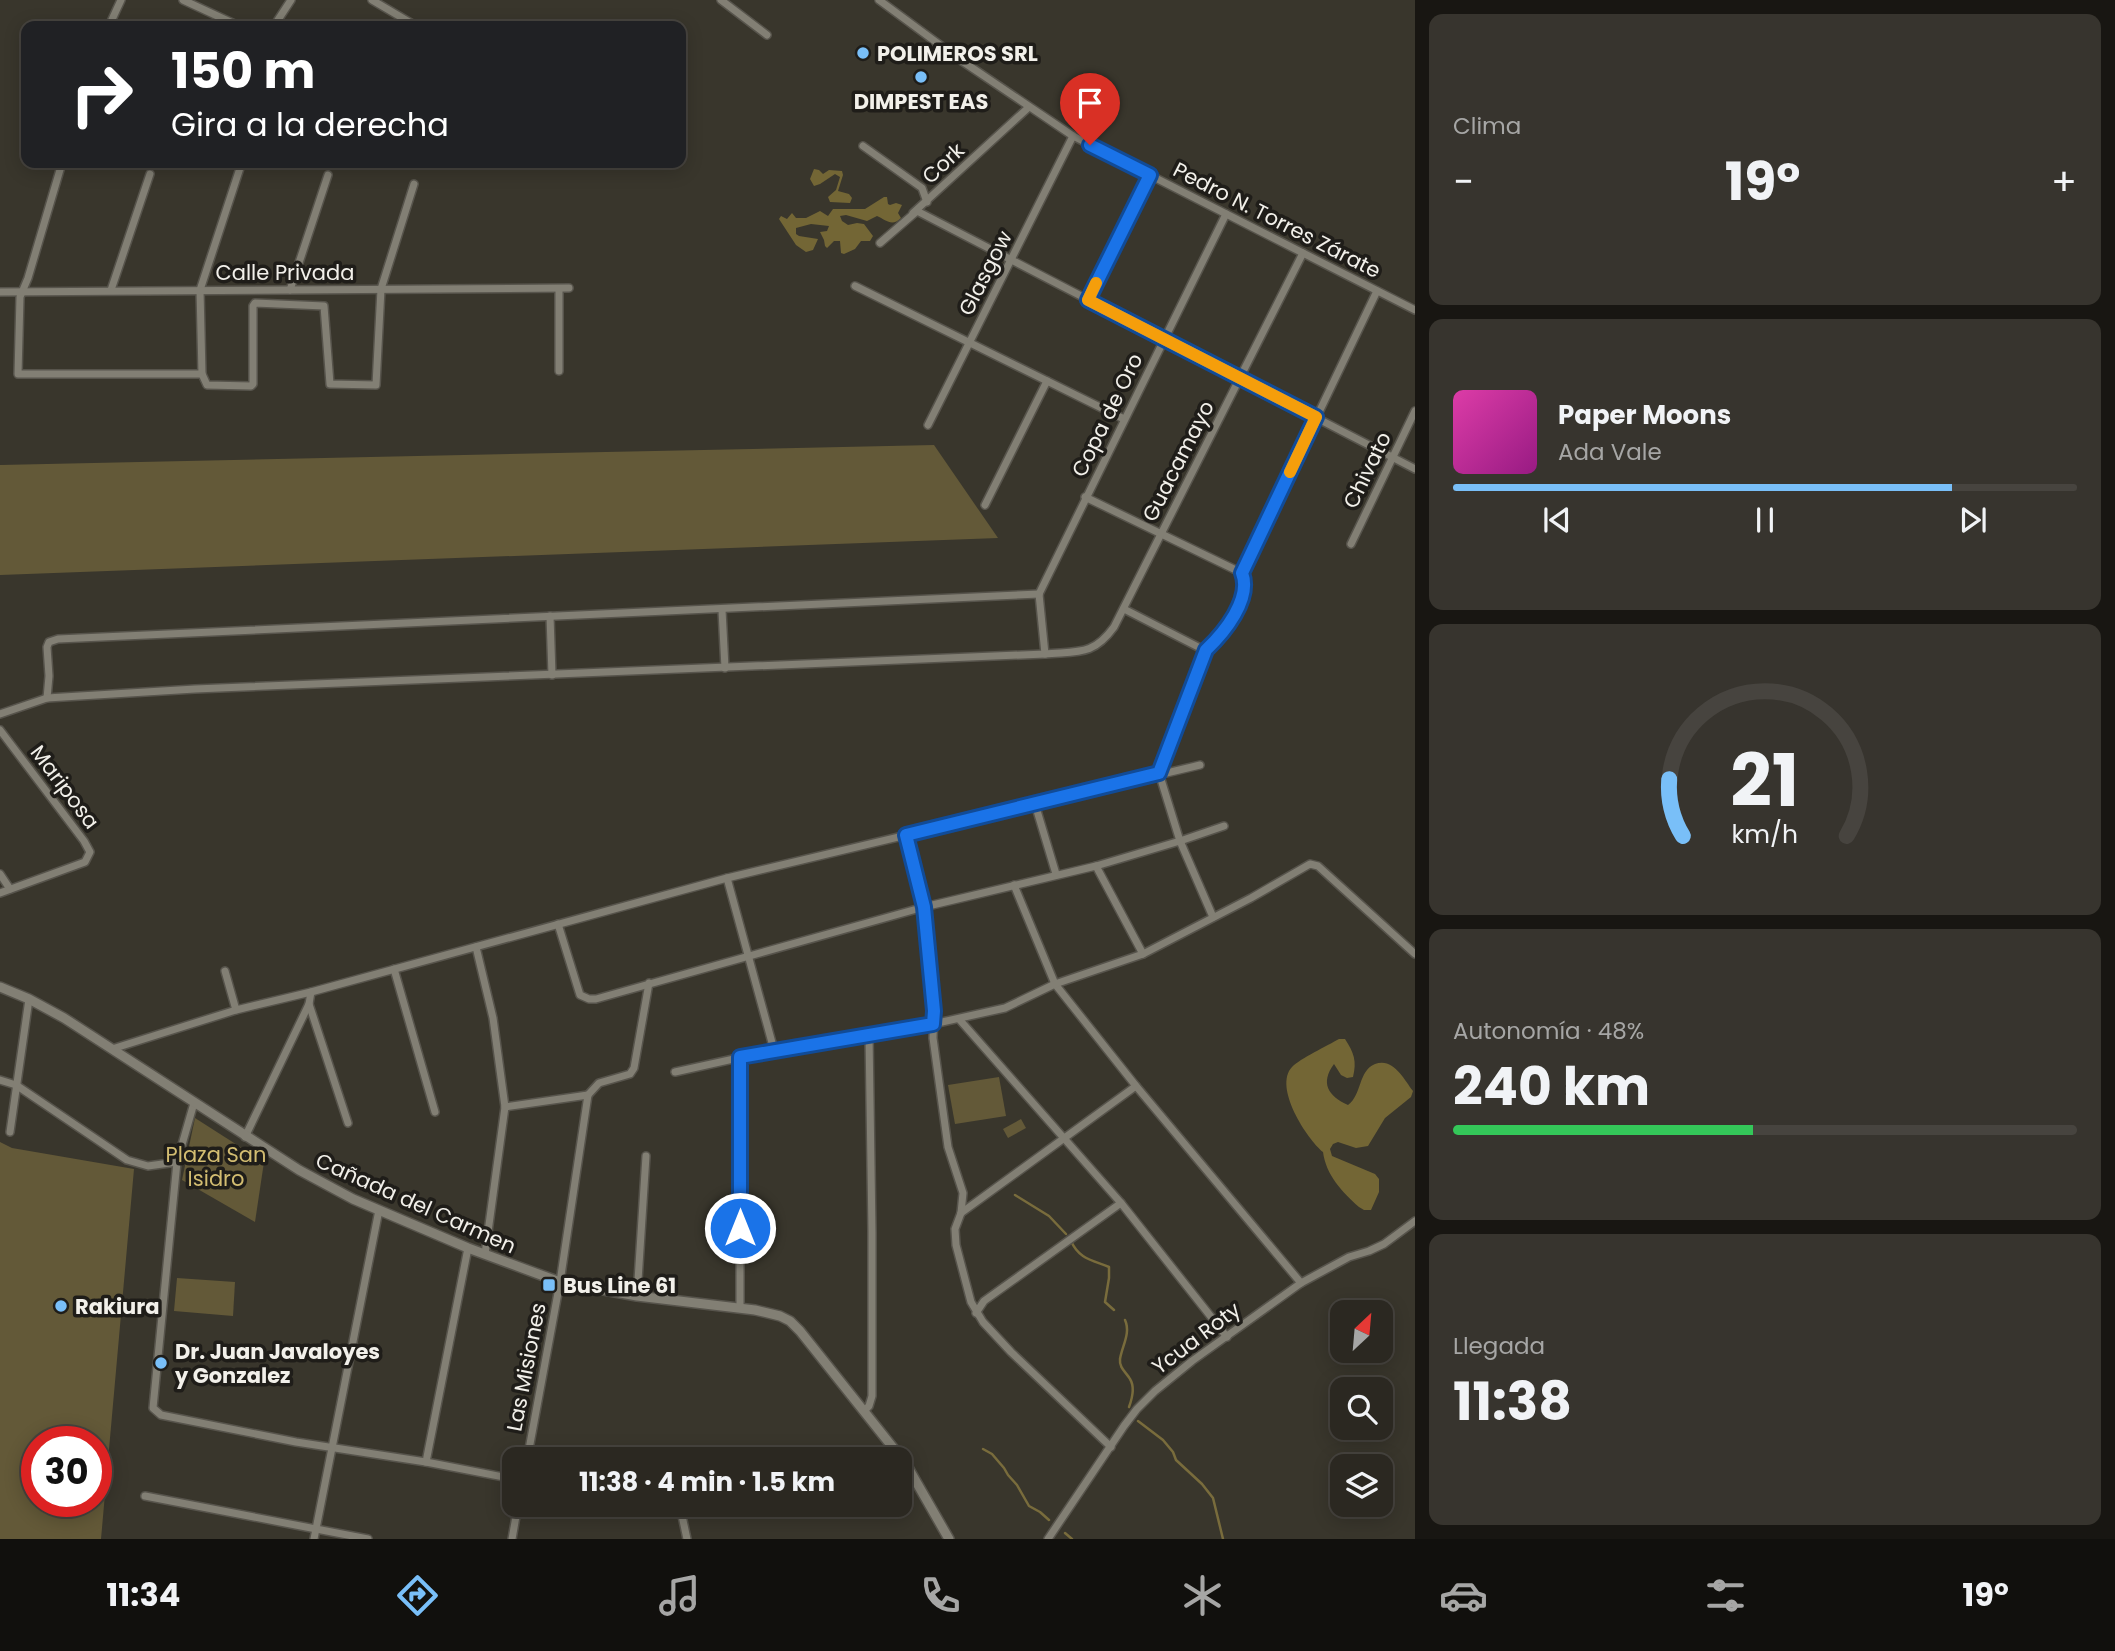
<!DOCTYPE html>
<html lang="es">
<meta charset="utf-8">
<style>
body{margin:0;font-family:Poppins,sans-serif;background:#37342e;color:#f1f3f6;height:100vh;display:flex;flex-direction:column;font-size:26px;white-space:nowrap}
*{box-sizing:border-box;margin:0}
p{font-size:23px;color:#a6a6a5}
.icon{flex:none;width:38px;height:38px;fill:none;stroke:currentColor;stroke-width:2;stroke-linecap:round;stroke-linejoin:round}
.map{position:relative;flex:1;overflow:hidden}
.panel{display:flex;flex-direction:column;gap:14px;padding:14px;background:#181612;width:700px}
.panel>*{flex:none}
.top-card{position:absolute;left:21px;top:21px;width:665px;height:147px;border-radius:14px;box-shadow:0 4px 18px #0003,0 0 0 2px #47443f;background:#202124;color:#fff;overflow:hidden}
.needle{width:46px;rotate:26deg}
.buttons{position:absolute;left:1330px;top:1300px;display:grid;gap:14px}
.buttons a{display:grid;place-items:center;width:63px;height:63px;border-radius:14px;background:#2b2821;box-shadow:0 4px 18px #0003,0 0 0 2px #47443f;font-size:35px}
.speed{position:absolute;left:21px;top:1426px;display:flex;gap:14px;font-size:35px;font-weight:700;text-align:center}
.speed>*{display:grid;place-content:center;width:91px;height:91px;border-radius:50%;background:#2b2821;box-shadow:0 4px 18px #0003,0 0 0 2px #47443f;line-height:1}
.speed .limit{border:10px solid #d22;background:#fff;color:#111}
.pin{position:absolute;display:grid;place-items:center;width:60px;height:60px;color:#fff;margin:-72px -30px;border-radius:50% 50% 50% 0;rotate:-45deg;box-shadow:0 0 7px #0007}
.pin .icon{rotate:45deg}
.me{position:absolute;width:77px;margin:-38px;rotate:0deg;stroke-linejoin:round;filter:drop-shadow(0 0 5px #0008)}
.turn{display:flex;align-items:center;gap:24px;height:147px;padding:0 35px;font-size:32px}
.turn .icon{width:91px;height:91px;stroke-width:2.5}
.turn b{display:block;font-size:49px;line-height:60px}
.big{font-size:52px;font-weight:700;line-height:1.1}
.panel .widget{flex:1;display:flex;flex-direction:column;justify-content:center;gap:10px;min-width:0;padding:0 24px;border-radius:14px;background:#37342e}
.panel .dial{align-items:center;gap:0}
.dial svg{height:182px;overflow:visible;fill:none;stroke:#47443f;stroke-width:7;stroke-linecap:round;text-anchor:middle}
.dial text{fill:#f1f3f6;stroke:none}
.song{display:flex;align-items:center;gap:21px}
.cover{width:84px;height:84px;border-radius:10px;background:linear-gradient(135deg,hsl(320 70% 55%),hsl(310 70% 35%))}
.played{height:7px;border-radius:4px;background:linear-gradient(90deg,#79bff8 80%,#47443f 80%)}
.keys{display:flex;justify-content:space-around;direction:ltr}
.heat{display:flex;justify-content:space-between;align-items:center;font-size:38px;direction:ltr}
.charge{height:10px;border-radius:5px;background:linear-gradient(90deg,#34c759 48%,#47443f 0)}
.trip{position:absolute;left:502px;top:1447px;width:410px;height:70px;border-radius:14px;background:#2b2821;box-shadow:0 4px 18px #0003,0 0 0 2px #47443f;font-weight:700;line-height:70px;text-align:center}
.tabs{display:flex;height:112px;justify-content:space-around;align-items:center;background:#11100d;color:#a6a6a5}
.tabs .icon{width:49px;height:49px}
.tabs .on{color:#79bff8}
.tabs b{font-size:32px;color:#f1f3f6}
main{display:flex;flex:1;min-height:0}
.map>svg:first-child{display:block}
.green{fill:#635938;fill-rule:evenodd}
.forest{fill:#736635}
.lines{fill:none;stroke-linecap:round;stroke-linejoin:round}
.stream{stroke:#796c3c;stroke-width:2.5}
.minor-casing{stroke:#57544c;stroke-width:10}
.tertiary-casing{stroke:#57544c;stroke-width:12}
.minor{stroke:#827f74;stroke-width:7}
.tertiary{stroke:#827f74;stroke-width:9}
.route-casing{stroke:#114b97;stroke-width:18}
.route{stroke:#1a73e8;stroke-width:12}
.slow{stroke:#f59e0b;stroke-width:12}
.poi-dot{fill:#79bff8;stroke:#1f1d19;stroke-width:2.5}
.labels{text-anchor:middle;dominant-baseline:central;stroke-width:7;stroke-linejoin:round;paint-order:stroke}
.poi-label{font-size:21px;font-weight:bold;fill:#f2f0ea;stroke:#1f1d19;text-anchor:start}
.street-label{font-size:21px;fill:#f2f0ea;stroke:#1f1d19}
.park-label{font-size:21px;fill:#d3bd71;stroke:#1f1d19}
</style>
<main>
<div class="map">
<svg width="1415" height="1539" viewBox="0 0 1415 1539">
<rect width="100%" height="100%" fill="#39362c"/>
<g class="green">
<path d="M934,445l64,93 -998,37v-110z"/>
<path d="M999,1077l7,39 -51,8 -7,-39z"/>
<path d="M195,1118l69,44 -9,60 -73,-42z"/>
<path d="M1021,1119l5,9 -18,10 -5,-9z"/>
<path d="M0,1142l12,6 122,21 -33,370h-101zM96,1442v60h-59v-60z"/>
<path d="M177,1278l58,4 -2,34 -59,-5z"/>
</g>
<g class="forest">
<path d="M814,169l5,1 4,4 6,-4 13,1 1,4 -5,16 11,3 3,4 -2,5 -20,-1 -2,-5 8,-7 4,-13 -5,-3 -15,10 -6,2 -4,-7z"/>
<path d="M884,197h3l1,7 2,1 6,-2 6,2 -4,8 3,5c-9,9 -15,2 -24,-2l-10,5 -21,-6 -6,1 2,5 6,4 9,-2 7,1 9,12 -3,5h-9l-6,8 -11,5 -3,-1 -1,-12h-6l-7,7 -2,-2 -1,-6 -4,-8 7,-1 2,-5 -18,-2 -15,4v6l3,2 19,3 -5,11 -7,2 -10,-7 -17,-26 2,-3 6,3 5,-6 4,5h10l14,-7 8,5 5,-7h32z"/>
<path d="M1339,1039h6c9,14 12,22 8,38l-6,1 -6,-3 -7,-11c-14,19 -6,32 14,41 14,-10 10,-34 27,-41 18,-7 29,15 38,27l-2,6 -26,21 -17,28 -12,2 -18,-6 -5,2 -3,5 2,7 43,18 4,5v13l-8,18h-7l-5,-3c-17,-15 -33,-32 -36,-55 -16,-13 -50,-65 -31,-85 9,-9 35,-21 47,-28z"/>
</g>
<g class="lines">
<g class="stream">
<path d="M1015,1195l34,21 17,18"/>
<path d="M1071,1241c8,18 21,19 38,26v11l-4,24 9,8"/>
<path d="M1125,1320c6,13 -3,26 -5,39 -1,9 6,13 10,20 5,8 2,20 -1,28"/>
<path d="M1138,1421l25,19 10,12 3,8 26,24 11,14 10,41"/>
<path d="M983,1449l9,5 12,14 4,7 9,10 12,21 11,6 9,8"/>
<path d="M1065,1533l7,6"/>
</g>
<g class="minor-casing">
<g id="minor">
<path d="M183,0l56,26"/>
<path d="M372,0l44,26"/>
<path d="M721,0l46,35"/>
<path d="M879,0l80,59 114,77 342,174"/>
<path d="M109,26l12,-26"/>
<path d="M274,26l17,-26"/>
<path d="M863,146l59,42 5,14"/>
<path d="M62,163l-34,115 -8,19 -2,77h184"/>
<path d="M241,165l-41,125 2,84 5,11 44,1 2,-2v-78l2,-3 69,3 6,78 46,1 5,-96 33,-105"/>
<path d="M913,213l116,-106"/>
<path d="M880,243l37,-32 498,258"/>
<path d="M855,286l269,133"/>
<path d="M559,289v82"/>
<path d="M111,290l39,-116"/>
<path d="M290,290l38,-115"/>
<path d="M0,292l569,-4"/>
<path d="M1088,300l62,-125"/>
<path d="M928,425l145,-289"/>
<path d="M1085,497l157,76"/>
<path d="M985,505l62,-124"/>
<path d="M1351,544l64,-133"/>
<path d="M1039,594l187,-380"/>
<path d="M1039,594l6,60"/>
<path d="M1124,609l82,42"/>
<path d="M722,610l3,58"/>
<path d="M550,616l2,59"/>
<path d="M47,698l2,-22 -2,-29 2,-5 9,-3 981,-45"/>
<path d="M0,714l47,-16 148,-9 850,-35c33,-3 48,2 69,-27l189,-374"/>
<path d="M0,730l84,111 6,11 -5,10 -85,31"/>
<path d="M1035,804l21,70"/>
<path d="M906,835l18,72 10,104 -1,27 15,109 15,46 -2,20 -6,16 1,16 15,57 12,20 28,30 100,95"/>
<path d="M1096,866l47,88"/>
<path d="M0,874l10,15"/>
<path d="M727,878l47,172"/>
<path d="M1014,885l41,99 81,102 165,197"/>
<path d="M1213,917l-33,-76 -21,-68 47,-122c18,-18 46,-52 36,-78l135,-282"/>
<path d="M558,924l22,71 9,4h7l328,-92 172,-41 84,-25 44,-15"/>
<path d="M476,947l17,71 12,89 -20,147"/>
<path d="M394,969l41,143"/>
<path d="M225,971l11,39"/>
<path d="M311,992l-2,12 39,119"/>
<path d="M959,1019l162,184 106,134"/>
<path d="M112,1049l124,-39 75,-18 416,-114 473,-113"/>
<path d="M675,1072l99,-22 159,-26 72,-16 50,-24 88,-30 108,-56 59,-34 8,2 97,88"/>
<path d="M0,1080l16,5 111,75 21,6 29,-4"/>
<path d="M194,1103l-17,59 -24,246 8,7 135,27 130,20 88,17"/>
<path d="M505,1107l83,-12"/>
<path d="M10,1132l19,-133"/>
<path d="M245,1137l64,-133"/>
<path d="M961,1213l175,-127"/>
<path d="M637,1296l9,-140"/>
<path d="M740,1307v-250"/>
<path d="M976,1313l8,-12 137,-98"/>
<path d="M864,1411l5,-5 3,-10v-164l-3,-197"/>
<path d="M527,1460l33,-178 28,-187 11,-12 31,-9 4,-6 15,-85"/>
<path d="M426,1462l42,-214"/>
<path d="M145,1496l223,43"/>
<path d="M650,1505l31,6 6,28"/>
<path d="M314,1539l65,-329"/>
<path d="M512,1539l6,-34"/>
<path d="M1048,1539l76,-113 13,-17 18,-18 37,-30 109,-78 48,-26 20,-6 15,-7 31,-23"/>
</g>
</g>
<g class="tertiary-casing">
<path id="tertiary" d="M0,987l29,12 35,19 235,152 54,29 115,49 92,34 77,14 118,14 25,6 10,5 10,10 106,133 43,75"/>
</g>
<use href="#minor" class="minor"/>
<use href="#tertiary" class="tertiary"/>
</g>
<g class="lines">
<g class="route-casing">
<path id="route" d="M740,1228v-171l193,-33 1,-13 -10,-104 -18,-72 253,-62 47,-123c18,-17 46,-51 36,-77l74,-156 -228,-117 62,-125 -60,-30"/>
</g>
<use href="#route" class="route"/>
<path class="slow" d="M1096,283l-8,17 228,117 -26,55"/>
</g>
<g class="poi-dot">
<circle cx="863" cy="53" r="7"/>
<circle cx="921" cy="77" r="7"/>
<rect x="542" y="1278" width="14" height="14" rx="3.5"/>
<circle cx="61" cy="1306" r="7"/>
<circle cx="161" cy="1363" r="7"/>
</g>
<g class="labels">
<g class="poi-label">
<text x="877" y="53">POLIMEROS SRL</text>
<text x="921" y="101" text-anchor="middle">DIMPEST EAS</text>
<text x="563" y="1285">Bus Line 61</text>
<text x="75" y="1306">Rakiura</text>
<text x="175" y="1351">Dr. Juan Javaloyes<tspan x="175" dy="24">y Gonzalez</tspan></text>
</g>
<g class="street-label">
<text transform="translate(943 163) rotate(-43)">Cork</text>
<text transform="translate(1277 220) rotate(27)">Pedro N. Torres Zárate</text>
<text x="285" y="272">Calle Privada</text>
<text transform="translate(985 273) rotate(-63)">Glasgow</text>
<text transform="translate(1107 415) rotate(-64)">Copa de Oro</text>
<text transform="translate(1178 461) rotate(-63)">Guacamayo</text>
<text transform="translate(1367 470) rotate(-64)">Chivato</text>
<text transform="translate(65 787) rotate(53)">Mariposa</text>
<text transform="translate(416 1203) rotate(24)">Cañada del Carmen</text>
<text transform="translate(1196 1338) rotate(-37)">Ycua Roty</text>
<text transform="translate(526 1367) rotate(-79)">Las Misiones</text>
</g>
<g class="park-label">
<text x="216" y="1154">Plaza San<tspan x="216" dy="24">Isidro</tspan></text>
</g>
</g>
</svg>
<div class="buttons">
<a><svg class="needle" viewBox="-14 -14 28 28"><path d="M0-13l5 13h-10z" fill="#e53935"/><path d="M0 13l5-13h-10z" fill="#a6a6a5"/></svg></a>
<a><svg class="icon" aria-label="search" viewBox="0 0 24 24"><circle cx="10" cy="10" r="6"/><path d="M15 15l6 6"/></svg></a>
<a><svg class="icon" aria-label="layers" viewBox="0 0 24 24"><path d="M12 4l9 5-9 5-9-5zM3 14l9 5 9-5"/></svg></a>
</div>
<div class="speed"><div class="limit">30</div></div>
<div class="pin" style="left:1090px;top:145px;background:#d93025"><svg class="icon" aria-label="arrive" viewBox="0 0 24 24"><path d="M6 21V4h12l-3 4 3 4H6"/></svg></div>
<svg class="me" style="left:740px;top:1228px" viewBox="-20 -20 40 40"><circle r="17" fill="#1a73e8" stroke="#fff" stroke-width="3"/><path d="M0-11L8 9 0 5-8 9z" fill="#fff"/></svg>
<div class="trip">11:38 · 4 min · 1.5 km</div>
<div class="top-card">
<div class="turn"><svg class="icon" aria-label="right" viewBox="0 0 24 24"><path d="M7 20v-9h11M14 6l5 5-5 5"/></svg><div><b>150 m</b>Gira a la derecha</div></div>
</div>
</div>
<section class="panel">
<div class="widget"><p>Clima</p>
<div class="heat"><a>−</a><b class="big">19°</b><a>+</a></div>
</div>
<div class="widget">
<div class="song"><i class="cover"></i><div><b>Paper Moons</b><p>Ada Vale</p></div></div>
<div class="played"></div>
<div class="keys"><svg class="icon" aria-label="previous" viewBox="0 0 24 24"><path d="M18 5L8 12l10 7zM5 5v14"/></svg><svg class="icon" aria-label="pause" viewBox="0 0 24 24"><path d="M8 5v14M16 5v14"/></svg><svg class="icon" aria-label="next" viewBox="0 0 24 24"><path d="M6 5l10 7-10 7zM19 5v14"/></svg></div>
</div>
<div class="widget dial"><svg viewBox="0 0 100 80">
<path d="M14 69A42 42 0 1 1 86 69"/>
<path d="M14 69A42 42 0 0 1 8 44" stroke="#79bff8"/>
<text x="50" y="56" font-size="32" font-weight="700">21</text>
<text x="50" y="72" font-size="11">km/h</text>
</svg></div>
<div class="widget"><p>Autonomía · 48%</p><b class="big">240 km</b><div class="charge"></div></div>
<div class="widget"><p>Llegada</p><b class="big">11:38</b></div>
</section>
</main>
<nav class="tabs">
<b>11:34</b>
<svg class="icon on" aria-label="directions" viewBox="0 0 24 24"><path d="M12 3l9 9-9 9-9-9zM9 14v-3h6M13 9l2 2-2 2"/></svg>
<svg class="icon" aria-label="music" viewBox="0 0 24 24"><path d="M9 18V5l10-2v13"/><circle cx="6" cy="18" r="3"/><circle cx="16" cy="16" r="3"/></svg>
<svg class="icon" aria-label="phone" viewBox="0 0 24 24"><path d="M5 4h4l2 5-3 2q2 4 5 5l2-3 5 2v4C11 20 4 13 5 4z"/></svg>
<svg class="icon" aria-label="climate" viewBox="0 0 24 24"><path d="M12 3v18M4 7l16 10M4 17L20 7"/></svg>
<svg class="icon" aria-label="car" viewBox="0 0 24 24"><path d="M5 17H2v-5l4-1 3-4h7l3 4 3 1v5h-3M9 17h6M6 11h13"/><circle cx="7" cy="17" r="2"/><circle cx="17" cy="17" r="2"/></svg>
<svg class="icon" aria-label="filters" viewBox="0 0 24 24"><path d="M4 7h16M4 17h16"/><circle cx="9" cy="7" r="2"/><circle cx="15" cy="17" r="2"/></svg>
<b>19°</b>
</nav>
